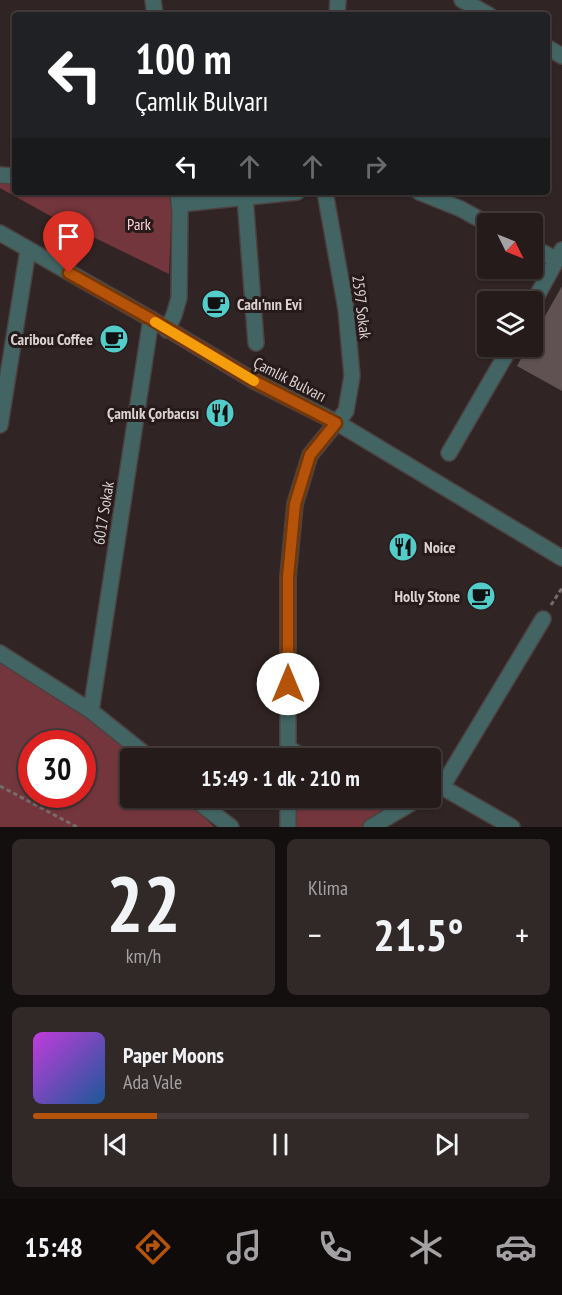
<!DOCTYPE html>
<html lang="tr">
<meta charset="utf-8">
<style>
body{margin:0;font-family:"PT Sans Narrow",sans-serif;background:#312828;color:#f1f3f6;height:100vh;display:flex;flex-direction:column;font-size:22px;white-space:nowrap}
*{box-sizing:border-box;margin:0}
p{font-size:20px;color:#a3a1a3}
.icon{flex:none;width:33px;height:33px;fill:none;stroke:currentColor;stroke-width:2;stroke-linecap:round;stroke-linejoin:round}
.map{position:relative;height:827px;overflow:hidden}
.side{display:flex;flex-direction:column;gap:12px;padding:12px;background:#140f0f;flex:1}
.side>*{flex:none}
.hud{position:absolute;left:12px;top:12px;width:538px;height:183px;border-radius:6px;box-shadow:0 2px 4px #0004,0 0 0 2px #42393a;background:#202124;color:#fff;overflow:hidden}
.needle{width:39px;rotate:133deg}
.tools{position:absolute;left:477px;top:213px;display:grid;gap:12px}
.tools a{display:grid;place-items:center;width:66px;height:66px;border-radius:6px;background:#251b1b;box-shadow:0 2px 4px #0004,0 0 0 2px #42393a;font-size:30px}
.speed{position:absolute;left:18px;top:730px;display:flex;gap:12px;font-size:30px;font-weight:700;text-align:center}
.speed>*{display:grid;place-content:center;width:78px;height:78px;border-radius:50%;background:#251b1b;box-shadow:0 2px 4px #0004,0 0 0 2px #42393a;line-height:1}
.speed .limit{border:9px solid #d22;background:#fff;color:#111}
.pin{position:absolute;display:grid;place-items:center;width:51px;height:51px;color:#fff;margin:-62px -26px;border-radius:50% 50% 50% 0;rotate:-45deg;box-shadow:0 0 6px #0007}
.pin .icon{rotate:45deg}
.me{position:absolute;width:66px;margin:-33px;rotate:0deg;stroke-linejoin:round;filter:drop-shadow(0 0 4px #0008)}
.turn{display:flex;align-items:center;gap:21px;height:126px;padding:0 24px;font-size:27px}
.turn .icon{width:78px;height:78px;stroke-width:2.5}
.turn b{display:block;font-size:42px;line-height:51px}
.lanes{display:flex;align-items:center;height:57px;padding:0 24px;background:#0003;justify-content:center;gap:30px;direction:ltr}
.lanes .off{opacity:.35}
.big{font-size:45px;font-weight:700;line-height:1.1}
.side .widget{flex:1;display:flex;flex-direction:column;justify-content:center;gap:9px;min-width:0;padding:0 21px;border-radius:9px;background:#312828}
.side .dial{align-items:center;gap:0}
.dial b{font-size:78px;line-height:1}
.song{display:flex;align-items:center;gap:18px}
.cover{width:72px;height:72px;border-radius:9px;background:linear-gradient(135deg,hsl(290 70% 55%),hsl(210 70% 35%))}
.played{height:6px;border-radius:3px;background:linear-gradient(90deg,#b45309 25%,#42393a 25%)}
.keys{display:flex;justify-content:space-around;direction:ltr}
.heat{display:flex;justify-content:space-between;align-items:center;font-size:33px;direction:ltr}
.side .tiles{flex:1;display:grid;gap:12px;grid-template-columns:1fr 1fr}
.widget:last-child{grid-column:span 2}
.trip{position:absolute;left:120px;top:748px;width:321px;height:60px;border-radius:6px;background:#251b1b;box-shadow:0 2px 4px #0004,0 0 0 2px #42393a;font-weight:700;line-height:60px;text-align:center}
.tab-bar{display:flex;height:96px;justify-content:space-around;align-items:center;background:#0f0b0b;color:#a3a1a3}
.tab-bar .icon{width:42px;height:42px}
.tab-bar .selected{color:#b45309}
.tab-bar b{font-size:27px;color:#f1f3f6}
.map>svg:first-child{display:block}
.green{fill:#74363d;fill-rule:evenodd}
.building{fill:#605252}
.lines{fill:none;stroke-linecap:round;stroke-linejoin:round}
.minor-casing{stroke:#4c4040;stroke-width:18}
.path{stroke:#776c6c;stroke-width:3;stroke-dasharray:4.5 3;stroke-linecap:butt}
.minor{stroke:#426563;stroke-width:15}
.route-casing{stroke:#753606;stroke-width:15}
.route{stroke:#b45309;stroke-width:10}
.slow{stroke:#f59e0b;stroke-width:10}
.labels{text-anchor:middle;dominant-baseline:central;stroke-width:6;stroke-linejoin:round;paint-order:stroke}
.park-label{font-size:16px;fill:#fed4d6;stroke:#271a1b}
.poi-label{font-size:16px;font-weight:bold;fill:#dad1d1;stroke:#271a1b;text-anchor:end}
.street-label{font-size:16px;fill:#dad1d1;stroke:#271a1b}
</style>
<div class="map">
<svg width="562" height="827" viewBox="0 0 562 827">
<rect width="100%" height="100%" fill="#312424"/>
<g class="green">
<path d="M0,181h15v11h149l8,7 -3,75 -113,-55 -56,-31z"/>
<path d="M0,654l149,105h-19v39h56l28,29h-214zM32,744h50v51h-50z"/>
<path d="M288,798h89l21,12 -27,17h-83z"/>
</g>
<path class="building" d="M562,286v105l-45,-25 11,-20h4v-7z"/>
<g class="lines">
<g class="minor-casing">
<g id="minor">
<path d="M153,0l2,15"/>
<path d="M462,0l27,15"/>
<path d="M337,15l1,-15"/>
<path d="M548,48l14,8"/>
<path d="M0,175l15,1"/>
<path d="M419,192l42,17 27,15"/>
<path d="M245,197l11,146"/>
<path d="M180,204l117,-12"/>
<path d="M0,233l151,86 105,63 80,40 226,136"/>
<path d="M532,247l25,13"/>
<path d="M532,305l30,-55"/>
<path d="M167,330l7,-15 5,-17 1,-86 -2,-20"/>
<path d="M0,425l28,-175"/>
<path d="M449,453l62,-107"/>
<path d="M0,653l91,58 60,48"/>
<path d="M91,711l60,-392"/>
<path d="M288,748l19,11"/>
<path d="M288,759v-182l7,-73 15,-49 36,-44 6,-35 -6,-67 -21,-117"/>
<path d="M442,787l70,40"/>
<path d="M430,793l12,-6 101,-168"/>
<path d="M193,798l38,29"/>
<path d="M288,798v29"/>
<path d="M377,798l21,12"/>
<path d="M371,827l49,-29"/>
</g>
</g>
<g class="path">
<path d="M551,605l11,-17"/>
<path d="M0,786l77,41"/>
</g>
<use href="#minor" class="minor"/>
</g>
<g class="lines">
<g class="route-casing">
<path id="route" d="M69,273l82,46 105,63 80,41 -26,32 -15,49 -7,73v107"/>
</g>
<use href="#route" class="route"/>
<path class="slow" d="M155,322l99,59"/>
</g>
<defs>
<g id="cafe-disc" transform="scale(1.5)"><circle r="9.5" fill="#53cdc9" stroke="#271a1b"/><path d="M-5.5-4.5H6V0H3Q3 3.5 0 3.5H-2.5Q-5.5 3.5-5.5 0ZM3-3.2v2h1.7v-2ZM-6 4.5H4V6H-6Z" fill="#111"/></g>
<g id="restaurant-disc" transform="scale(1.5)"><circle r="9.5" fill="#53cdc9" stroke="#271a1b"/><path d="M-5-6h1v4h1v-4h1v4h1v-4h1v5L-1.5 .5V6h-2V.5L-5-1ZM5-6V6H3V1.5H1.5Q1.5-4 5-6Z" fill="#111"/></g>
</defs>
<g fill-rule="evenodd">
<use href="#cafe-disc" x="216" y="304"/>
<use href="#cafe-disc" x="114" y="339"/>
<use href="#restaurant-disc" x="220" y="413"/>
<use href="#restaurant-disc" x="403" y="547"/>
<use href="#cafe-disc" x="481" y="596"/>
</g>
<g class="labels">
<g class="park-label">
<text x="139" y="224">Park</text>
</g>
<g class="poi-label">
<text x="237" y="304" text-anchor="start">Cadı'nın Evi</text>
<text x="93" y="339">Caribou Coffee</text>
<text x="199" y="413">Çamlık Çorbacısı</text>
<text x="424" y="547" text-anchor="start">Noice</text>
<text x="460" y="596">Holly Stone</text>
</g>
<g class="street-label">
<text transform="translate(362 307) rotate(83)">2597 Sokak</text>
<text transform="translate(290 379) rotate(27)">Çamlık Bulvarı</text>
<text transform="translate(103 513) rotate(-81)">6017 Sokak</text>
</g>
</g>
</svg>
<div class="tools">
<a><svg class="needle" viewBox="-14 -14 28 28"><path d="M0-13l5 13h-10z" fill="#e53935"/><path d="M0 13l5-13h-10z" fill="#a3a1a3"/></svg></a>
<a><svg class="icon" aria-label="layers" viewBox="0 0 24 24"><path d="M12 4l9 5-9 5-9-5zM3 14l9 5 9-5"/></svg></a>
</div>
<div class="speed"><div class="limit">30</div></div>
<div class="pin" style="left:69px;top:273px;background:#d93025"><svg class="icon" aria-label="arrive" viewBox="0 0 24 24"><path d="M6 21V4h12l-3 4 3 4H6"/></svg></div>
<svg class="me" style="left:288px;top:684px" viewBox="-20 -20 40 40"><circle r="19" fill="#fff"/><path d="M0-13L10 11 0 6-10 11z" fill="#b45309"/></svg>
<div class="trip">15:49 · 1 dk · 210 m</div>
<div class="hud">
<div class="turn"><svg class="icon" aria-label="left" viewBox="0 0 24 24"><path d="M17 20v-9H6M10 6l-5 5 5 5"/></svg><div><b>100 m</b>Çamlık Bulvarı</div></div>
<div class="lanes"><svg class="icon" aria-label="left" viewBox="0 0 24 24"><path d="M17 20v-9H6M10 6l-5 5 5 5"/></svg><svg class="icon off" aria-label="ahead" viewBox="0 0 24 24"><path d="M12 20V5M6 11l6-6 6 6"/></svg><svg class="icon off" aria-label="ahead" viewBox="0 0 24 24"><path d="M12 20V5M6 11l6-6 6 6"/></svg><svg class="icon off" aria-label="right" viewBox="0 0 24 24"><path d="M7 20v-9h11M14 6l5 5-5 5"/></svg></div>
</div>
</div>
<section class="side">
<div class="tiles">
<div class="widget dial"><b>22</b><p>km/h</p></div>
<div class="widget"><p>Klima</p>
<div class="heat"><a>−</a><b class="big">21.5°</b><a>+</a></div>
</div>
<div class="widget">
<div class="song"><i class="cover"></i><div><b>Paper Moons</b><p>Ada Vale</p></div></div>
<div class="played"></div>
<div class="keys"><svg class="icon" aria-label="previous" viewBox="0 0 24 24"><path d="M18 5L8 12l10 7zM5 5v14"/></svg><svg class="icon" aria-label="pause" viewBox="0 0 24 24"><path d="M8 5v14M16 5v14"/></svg><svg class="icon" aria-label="next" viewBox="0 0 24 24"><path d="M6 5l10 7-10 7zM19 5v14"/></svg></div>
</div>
</div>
</section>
<nav class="tab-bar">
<b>15:48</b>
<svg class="icon selected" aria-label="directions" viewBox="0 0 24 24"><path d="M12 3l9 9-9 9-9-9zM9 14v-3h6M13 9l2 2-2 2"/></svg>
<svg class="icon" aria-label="music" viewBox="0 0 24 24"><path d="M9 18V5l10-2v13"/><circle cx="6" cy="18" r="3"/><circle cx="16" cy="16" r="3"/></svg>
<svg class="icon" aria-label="phone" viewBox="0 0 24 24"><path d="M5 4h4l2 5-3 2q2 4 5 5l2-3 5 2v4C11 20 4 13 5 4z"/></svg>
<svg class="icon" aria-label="climate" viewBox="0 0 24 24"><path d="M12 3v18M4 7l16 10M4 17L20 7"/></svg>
<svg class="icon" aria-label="car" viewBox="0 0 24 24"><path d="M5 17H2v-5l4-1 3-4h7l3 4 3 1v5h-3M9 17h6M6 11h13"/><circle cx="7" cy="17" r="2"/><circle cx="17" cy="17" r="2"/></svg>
</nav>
